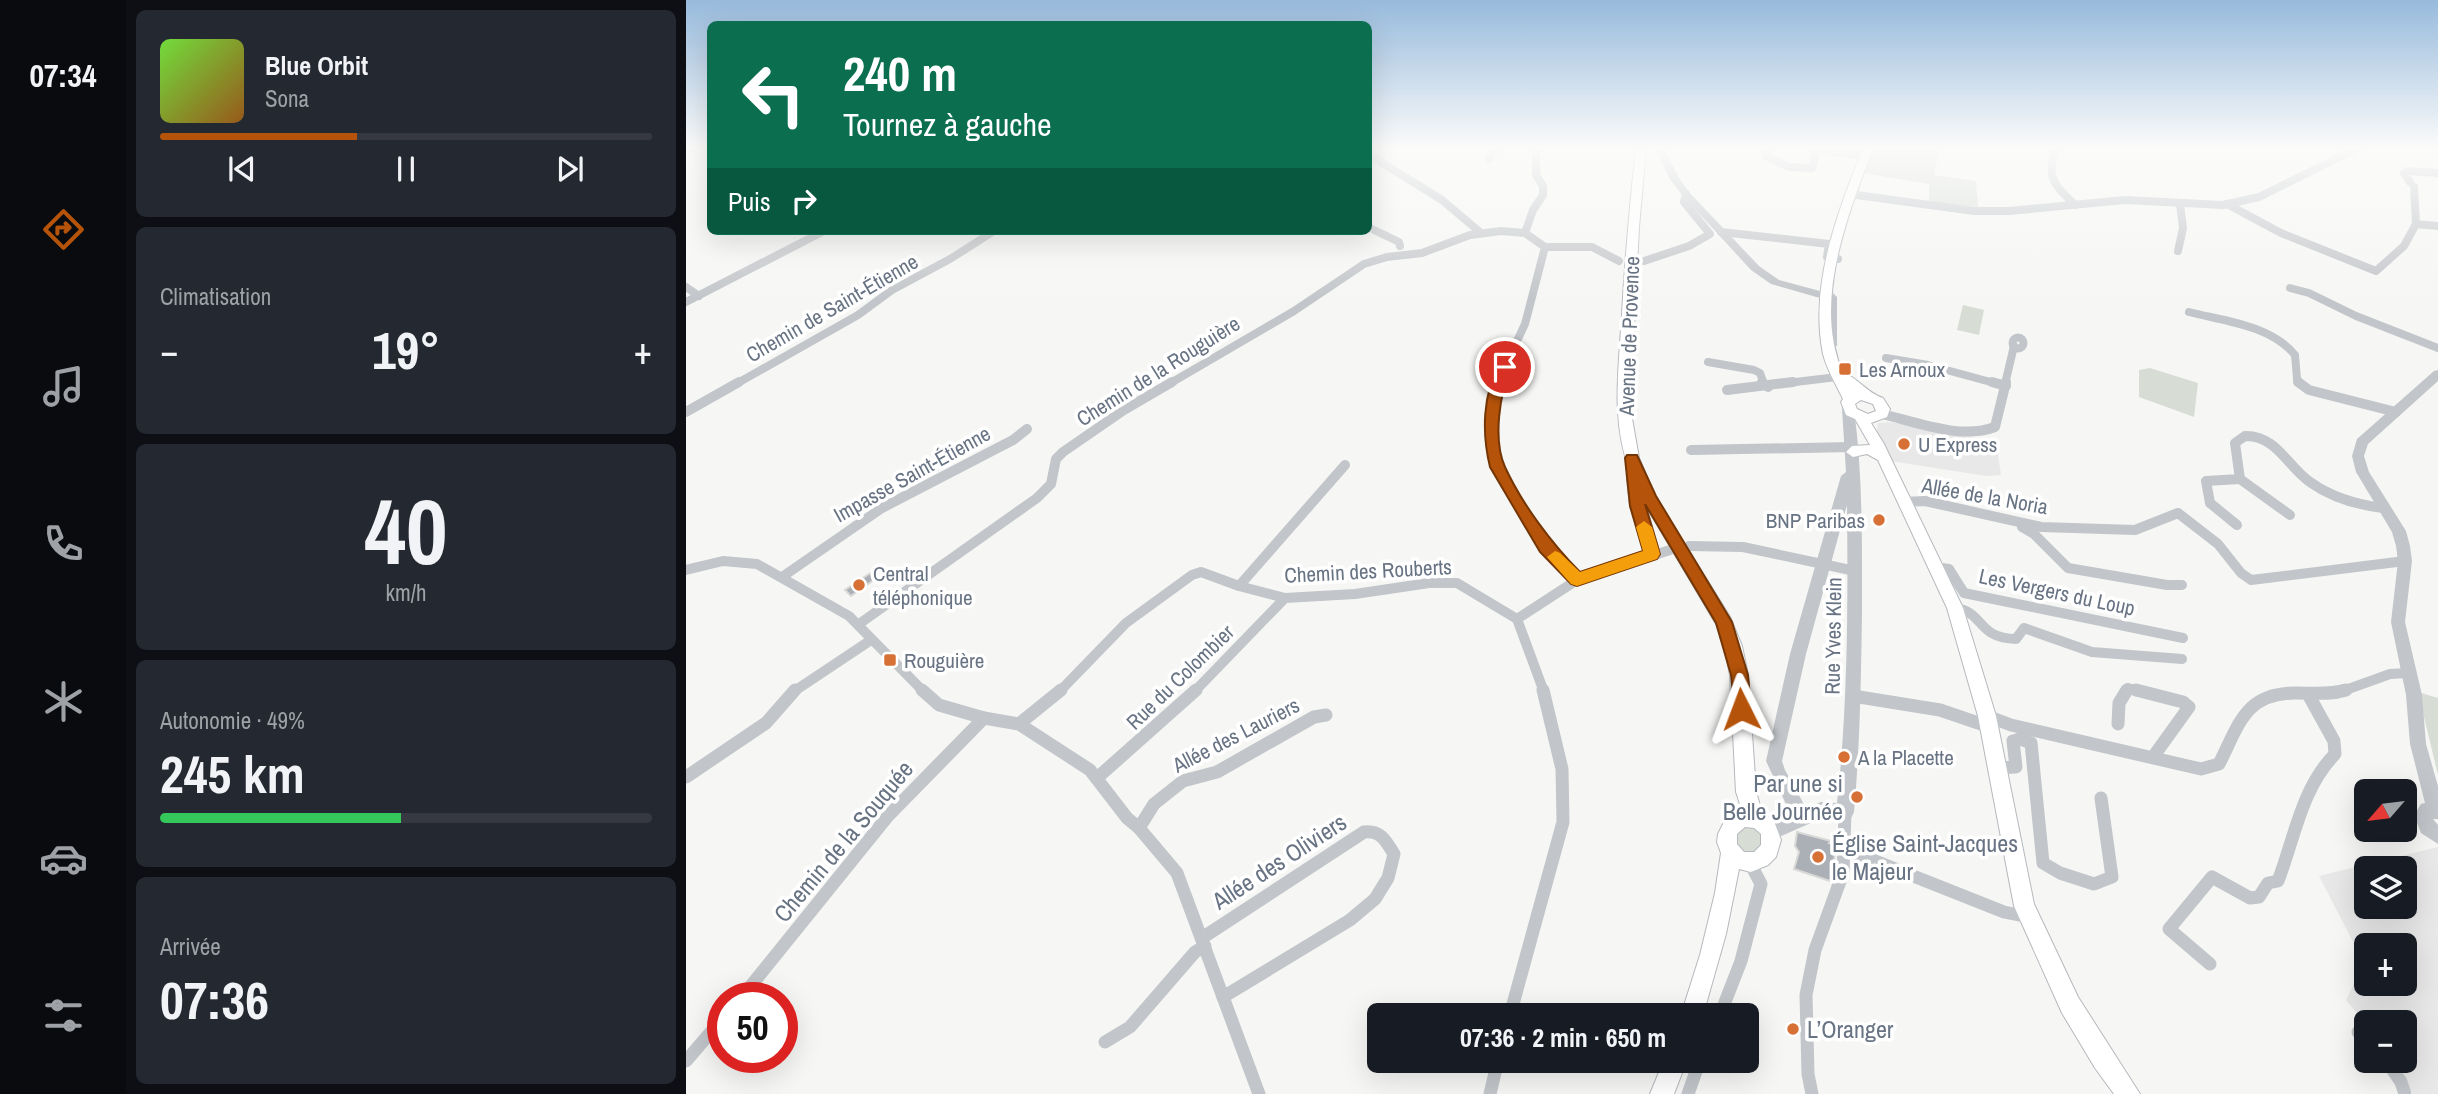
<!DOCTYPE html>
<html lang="fr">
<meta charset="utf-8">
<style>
body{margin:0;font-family:"Archivo Narrow",sans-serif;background:#242831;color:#f1f3f6;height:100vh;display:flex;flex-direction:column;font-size:26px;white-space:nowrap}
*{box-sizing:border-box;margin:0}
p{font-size:23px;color:#9ea1a6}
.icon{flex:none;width:38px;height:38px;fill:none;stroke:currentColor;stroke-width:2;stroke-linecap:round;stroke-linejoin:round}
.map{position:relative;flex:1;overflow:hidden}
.drawer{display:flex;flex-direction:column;gap:10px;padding:10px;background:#0d0f14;width:560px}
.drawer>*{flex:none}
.top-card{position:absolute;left:21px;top:21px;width:665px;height:214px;border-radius:10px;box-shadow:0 7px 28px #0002;background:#0b6e4f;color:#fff;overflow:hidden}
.needle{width:46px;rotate:242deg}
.controls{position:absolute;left:1668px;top:779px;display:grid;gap:14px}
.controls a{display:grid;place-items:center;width:63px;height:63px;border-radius:10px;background:#171b24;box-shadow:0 7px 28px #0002;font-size:35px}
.speed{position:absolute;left:21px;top:982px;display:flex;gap:14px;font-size:35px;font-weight:700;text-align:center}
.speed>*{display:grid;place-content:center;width:91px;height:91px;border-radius:50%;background:#171b24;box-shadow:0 7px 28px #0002;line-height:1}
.speed .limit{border:10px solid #d22;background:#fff;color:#111}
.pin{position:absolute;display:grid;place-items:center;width:60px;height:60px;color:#fff;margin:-30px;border:4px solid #fff;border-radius:50%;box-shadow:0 2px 7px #0007}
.me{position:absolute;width:77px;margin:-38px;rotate:357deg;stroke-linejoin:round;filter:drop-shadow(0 0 5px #0008)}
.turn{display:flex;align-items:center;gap:24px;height:147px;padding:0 21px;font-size:32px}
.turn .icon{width:91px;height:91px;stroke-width:2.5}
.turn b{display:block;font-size:49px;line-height:60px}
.then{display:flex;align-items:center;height:66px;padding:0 21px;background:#0003;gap:14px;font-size:26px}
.big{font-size:52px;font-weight:700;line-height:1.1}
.drawer .card{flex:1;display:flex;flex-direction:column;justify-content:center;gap:10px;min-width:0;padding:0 24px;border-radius:10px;background:#242831}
.drawer .dial{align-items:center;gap:0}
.dial b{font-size:91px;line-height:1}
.song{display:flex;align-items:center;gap:21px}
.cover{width:84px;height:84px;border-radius:10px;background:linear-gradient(135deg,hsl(100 70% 55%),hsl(30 70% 35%))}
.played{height:7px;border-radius:4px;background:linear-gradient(90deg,#b45309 40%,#363941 40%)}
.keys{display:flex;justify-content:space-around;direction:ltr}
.heat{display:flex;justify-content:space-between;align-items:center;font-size:38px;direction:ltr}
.charge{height:10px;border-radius:5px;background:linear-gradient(90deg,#34c759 49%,#363941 0)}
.trip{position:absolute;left:681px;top:1003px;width:392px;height:70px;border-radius:10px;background:#171b24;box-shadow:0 7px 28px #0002;font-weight:700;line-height:70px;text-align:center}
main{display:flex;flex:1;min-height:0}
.dock{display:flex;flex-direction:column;width:126px;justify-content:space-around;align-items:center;background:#090b0e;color:#9ea1a6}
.dock .icon{width:49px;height:49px}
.dock .active{color:#b45309}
.dock b{font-size:32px;color:#f1f3f6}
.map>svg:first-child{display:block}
.built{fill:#e7e8e7;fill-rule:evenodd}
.green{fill:#d7ddd5}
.building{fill:#abb0b7;stroke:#d8d8d6;stroke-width:2}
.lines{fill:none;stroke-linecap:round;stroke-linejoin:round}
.secondary-casing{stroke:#b5b8bd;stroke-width:2}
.minor-far2{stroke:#c2c5c9;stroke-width:8}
.minor-far1{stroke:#c2c5c9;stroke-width:10}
.minor{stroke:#c2c5c9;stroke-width:13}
.tertiary{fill:#c2c5c9;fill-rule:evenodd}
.secondary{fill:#fff;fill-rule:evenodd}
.route{fill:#b45309;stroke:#753606;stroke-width:2}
.slow{fill:#f59e0b}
.poi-dot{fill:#d77034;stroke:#fff;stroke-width:2.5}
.labels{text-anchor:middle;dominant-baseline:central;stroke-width:7;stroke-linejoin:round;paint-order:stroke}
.street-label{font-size:21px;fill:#687383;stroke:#fff}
.poi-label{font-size:21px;fill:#687383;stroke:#fff;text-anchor:start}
.near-poi-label{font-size:24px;fill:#687383;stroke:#fff;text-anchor:start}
.near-street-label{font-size:24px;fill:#687383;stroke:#fff}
</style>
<main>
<nav class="dock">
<b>07:34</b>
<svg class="icon active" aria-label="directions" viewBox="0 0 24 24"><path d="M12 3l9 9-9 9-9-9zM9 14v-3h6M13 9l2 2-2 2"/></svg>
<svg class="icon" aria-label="music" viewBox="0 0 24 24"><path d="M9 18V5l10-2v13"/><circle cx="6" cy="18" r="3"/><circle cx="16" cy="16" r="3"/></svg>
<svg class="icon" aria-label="phone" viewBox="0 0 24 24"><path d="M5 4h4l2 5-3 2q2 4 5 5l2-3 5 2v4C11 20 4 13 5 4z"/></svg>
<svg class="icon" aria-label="climate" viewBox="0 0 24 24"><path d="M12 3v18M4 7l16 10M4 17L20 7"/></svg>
<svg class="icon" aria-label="car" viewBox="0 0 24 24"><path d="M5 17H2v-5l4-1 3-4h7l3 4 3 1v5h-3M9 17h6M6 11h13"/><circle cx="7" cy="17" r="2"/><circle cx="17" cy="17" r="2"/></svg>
<svg class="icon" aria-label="filters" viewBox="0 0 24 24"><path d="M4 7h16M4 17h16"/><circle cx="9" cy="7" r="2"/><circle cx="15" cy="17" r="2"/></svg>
</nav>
<section class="drawer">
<div class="card">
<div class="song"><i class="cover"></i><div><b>Blue Orbit</b><p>Sona</p></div></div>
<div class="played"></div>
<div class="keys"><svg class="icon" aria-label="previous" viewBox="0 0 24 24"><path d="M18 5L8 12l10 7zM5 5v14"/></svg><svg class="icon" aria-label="pause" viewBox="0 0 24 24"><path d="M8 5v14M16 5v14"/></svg><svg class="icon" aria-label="next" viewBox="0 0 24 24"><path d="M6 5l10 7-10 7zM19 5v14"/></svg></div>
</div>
<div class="card"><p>Climatisation</p>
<div class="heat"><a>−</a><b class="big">19°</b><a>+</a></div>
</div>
<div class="card dial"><b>40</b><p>km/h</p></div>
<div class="card"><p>Autonomie · 49%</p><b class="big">245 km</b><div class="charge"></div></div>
<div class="card"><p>Arrivée</p><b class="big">07:36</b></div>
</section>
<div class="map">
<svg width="1752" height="1094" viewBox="0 0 1752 1094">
<rect width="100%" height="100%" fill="#f6f7f4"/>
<g class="built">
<path d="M1203,422l76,12 32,14 4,27 -15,1 -95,-15 -15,-25 2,-13z"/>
<path d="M1752,847v247h-25l-20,-33 11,-1v-38l-38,2 -20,-24 18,-37 -45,-87zM1680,868h38v38h-38zM1680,945h38v39h-38z"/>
</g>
<g class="green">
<path d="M1188,148h66l-6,27 42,6 2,26 -49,-4v-19l-66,-11z"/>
<path d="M1277,305l21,5 -5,25 -22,-5z"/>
<path d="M1464,368l48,15 -4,34 -55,-20v-27z"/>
<path d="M1732,692l20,6v77z"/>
<path d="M1063,825l11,6 5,11 -10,12 -13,-2 -5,-4 -2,-17z"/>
</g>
<g class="building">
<path d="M186,572l6,5 -27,19 -6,-6z"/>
<path d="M1111,832l34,9 -2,2 6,2 -1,26 -4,10 -36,-12 5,-17 -4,-6z"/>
</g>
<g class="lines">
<g class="secondary-casing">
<g id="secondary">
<path d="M950,148h10l-7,79 -9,180 9,51 16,38 75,121 12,29 6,29 8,117 6,20 12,9 7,19 -5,17 -8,8 -17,7 -12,-3 -13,65 -23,81h-22l19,-60 15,-62 6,-40 -4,-11 1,-8 8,-16 16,-8 -6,-18 -6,-117 -6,-29 -8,-22 -70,-118 14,48 -2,4h-12l-16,-52 -3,-28 4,-4c-21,-52 -12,-106 -9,-160 3,-55 8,-111 14,-166zM1059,827l9,1 7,6v11l-7,7h-10l-7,-8v-10z"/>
<path d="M1177,148h10c-25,67 -61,154 -30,225 13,3 24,20 40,25l7,11 -3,8 -16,6 13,21 79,164 33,108 38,188 44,93 62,97h-26l-19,-26 -33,-55 -48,-107 -36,-190 -31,-108 -69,-148 -11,-6 -14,3 -7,-5 6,-6 18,-1 -15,-26 -9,-4 -5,-13 2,-3c-7,-15 -16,-29 -20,-45 -14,-70 15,-142 40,-206zM1175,400l12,4 3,7 -8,3 -11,-5 -2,-5z"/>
<path d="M978,1060h23l-13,34h-24z"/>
</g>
</g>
<g class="minor-far2">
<path d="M1082,148l-2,8 23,11 23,1 5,-18 48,6"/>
<path d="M1369,148c-9,31 -1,36 20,57"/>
<path d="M0,150l7,-2"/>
<path d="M682,154l74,46 39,33"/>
<path d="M803,159l7,-10 -2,-1"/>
<path d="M1724,182l-6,-9 4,-2 30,2"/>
<path d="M1728,187l2,37 22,2"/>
<path d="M1163,194l125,17h35l116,-11 98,5 36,-8 99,-49"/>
<path d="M1541,204l54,29 95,38 28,-25 12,-22"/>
<path d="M682,227l31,15 1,4"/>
<path d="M1035,232l108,12 -2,13 11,2"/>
<path d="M859,247h47l27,14"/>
<path d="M1492,251l5,-23 -3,-24"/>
<path d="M958,261l45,-15 21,-12 -26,-32 2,-8"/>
<path d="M0,287l13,9"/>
<path d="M1604,288l19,5 47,23 82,32"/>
<path d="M0,302l138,-71"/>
<path d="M1503,312c35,9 82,13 106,43l2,24 4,5"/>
<circle cx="1332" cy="343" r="5.5"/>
<path d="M1200,358l42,7 70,19"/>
<path d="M1022,362l46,8 6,3 4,11"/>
<path d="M50,384l122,-69 34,-25 58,-31 44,-28"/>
<path d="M483,384l125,-73 70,-47 23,-7 35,-4 48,-18 31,-4 24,2"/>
<path d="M811,384l28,-60 20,-77 -20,-14 8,-23 10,-15v-9l-7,-11v-27"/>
<path d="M1093,384l58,-7"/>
<path d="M1319,384l9,-38"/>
</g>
<g class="minor-far1">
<path d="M812,382l-6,28 1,41 5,16 48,81 31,32"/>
<path d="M1076,382l6,5"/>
<path d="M1306,382l14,4"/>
<path d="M1612,382l11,8 87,22"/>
<path d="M1041,390l66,-8"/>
<path d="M0,412l53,-30"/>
<path d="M1196,414c34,8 79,26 113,13l11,-45"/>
<path d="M1005,450l161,-3"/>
<path d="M1554,479l50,36"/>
<path d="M1218,502l21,-1 116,26 94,3 43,-17 40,31 23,29 10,7 154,-19"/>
<path d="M1551,525l-27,-22 -4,-22 34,-2 -5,-36 10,-7c31,-1 43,31 65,46 21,15 48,23 73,26"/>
<path d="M1336,527l12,7 34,34 99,17h15"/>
<path d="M1003,546l54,1 112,24"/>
<path d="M1249,567l14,2 15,24 219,45"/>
<path d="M0,570l37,-9 34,3 92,52 75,76"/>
<path d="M96,577l100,-69 131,-68 14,-11"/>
<path d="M553,586l106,-121"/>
<path d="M1269,608c30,4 21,30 61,31l8,-11 68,24 90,7"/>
<path d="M831,619l60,-39 93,-30"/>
<path d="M831,619l27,73"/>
<path d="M173,624l178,-126 14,-14 5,-25 7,-7 61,-42 48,-28"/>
<path d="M107,692l78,-52"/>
<path d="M373,692l67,-69 66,-48 9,-3 38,14 46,12 70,-4 74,-11h28l60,36"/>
<path d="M508,692l91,-94"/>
<path d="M1440,692l2,-4 15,4"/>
<path d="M1654,692l50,-18 18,-1"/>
</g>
<g class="minor">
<path d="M236,690l17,15 45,13 35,6 71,46 37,48 12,10 38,45 82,221"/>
<path d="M1450,690l47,12 6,5 -36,50"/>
<path d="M1167,696l87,14 50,17"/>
<path d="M1301,716l24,9 190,44 18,-5c20,-39 26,-72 78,-71 17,0 33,2 49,-3"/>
<path d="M333,724l42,-34"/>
<path d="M1432,724l1,-21 8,-13"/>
<path d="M1312,768l18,-1 -3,-26 7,-2 11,4 12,120 17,10 34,11 18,-7 -11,-79"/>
<path d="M0,777l80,-54 29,-33"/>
<path d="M411,778l99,-88"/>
<path d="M453,828l15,-24 29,-23 34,-9 97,-55 12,-2"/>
<path d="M1159,849l159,63 25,5"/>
<path d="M516,938l162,-106c17,-2 22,9 30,22l-6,24 -13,21 -25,21 -127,77"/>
<path d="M1524,964l-41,-35 43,-52 38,21 9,-1 9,-14 10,-2c17,-44 23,-92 57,-127l-1,-13 -26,-47"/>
<path d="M55,998l147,-182 96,-98"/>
<path d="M824,1015l53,-193 -1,-53 -19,-79"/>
<path d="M1034,1015l21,-54 20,-77 -12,-23"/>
<path d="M1672,1032l8,7"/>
<path d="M419,1042l25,-15 65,-75 10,-6"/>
<path d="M1700,1060l15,22 4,12"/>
<path d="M0,1061l37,-43"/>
<path d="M804,1094l8,-34"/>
<path d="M1002,1094l12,-34"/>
<path d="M1126,1094l-4,-20 -2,-79 9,-45 28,-77 2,-61"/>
</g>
<g class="tertiary">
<path d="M970,148h8l15,30 10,14 70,74 20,14 41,11 1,-2h8l8,8v49h-8l-2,-3v-43l-56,-16 -20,-14 -68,-74 -14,-18z"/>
<path d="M1752,370v11l-70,63 -4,12 5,16 37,59 4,15 2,15 -7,61 17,73 4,49 12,42v33h-5l5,6v19l-17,-11 -7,-18 7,-11 4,-1 -15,-59 -4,-49 -15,-73 7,-61 -2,-15 -4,-14 -36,-60 -4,-16 5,-17 77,-68z"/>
<path d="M1162,405l6,4c9,67 8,136 8,204 -1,67 -2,133 -8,199l-3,6 -6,2 -23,-2 -52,23 -6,-2 -3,-6 3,-6 27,-12 -25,-54 24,-107 51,-178 5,-4 -4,-63zM1161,505c1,99 1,199 -10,298l-16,-1 -15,6 -21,-38 -3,-9 24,-107z"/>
</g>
<use href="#secondary" class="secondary"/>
</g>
<linearGradient id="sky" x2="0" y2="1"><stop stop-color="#97badc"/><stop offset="0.49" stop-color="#fbfbfa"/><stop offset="1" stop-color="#fbfbfa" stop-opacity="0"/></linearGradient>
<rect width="1752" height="301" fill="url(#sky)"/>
<path class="route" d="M819,363l7,4c-13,26 -19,73 -7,100 17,37 47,77 75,105l63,-21 -13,-45 -5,-48 2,-3h10l19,41 76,126 16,53 3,34 -3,6 -7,2 -6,-2 -4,-40 -15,-52 -71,-119 15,50 -3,5 -80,27 -6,-2 -31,-32 -50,-85c-8,-33 -8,-73 10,-103z"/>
<path class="slow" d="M958,521l8,6 8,27 -3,5 -80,27 -6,-2 -24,-27 8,-6 5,2 20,19 63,-21 -7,-24z"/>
<g class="poi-dot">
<rect x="1152" y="362" width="14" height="14" rx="3.5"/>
<circle cx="1218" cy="444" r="7"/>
<circle cx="1193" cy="520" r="7"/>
<circle cx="173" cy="585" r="7"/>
<rect x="197" y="653" width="14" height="14" rx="3.5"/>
<circle cx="1158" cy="757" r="7"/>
<circle cx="1171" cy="797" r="7"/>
<circle cx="1132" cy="857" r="7"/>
<circle cx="1107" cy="1029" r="7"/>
</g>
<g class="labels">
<g class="street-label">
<text transform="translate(146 308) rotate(-30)">Chemin de Saint-Étienne</text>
<text transform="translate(943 336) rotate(-88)">Avenue de Provence</text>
<text transform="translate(472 371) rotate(-32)">Chemin de la Rouguière</text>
<text transform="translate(226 474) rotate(-29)">Impasse Saint-Étienne</text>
<text transform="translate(1299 496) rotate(10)">Allée de la Noria</text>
<text transform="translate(682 571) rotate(-3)">Chemin des Rouberts</text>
<text transform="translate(1371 592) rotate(12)">Les Vergers du Loup</text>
<text transform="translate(1147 636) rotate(-89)">Rue Yves Klein</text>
<text transform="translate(494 677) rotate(-44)">Rue du Colombier</text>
<text transform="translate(550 735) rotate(-27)">Allée des Lauriers</text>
</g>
<g class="poi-label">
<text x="1173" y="369">Les Arnoux</text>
<text x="1232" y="444">U Express</text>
<text x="1179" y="520" text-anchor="end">BNP Paribas</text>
<text x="187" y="573">Central<tspan x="187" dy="24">téléphonique</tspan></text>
<text x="218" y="660">Rouguière</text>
<text x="1172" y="757">A la Placette</text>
</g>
<g class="near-poi-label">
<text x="1157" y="783" text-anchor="end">Par une si<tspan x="1157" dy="28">Belle Journée</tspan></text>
<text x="1146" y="843">Église Saint-Jacques<tspan x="1146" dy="28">le Majeur</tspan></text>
<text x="1121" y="1029">L’Oranger</text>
</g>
<g class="near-street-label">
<text transform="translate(157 841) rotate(-50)">Chemin de la Souquée</text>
<text transform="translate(593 861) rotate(-33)">Allée des Oliviers</text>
</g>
</g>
</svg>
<div class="controls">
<a><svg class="needle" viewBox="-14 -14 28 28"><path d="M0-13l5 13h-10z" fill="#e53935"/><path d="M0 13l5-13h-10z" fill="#9ea1a6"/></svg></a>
<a><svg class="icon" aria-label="layers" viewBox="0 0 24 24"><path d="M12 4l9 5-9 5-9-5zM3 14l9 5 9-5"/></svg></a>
<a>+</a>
<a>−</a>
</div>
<div class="speed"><div class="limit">50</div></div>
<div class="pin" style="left:819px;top:367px;background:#d93025"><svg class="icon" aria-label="arrive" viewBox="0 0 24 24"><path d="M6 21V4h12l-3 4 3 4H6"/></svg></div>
<svg class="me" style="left:1055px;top:709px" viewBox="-20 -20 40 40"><path d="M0-17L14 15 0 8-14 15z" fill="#b45309" stroke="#fff" stroke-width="4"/></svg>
<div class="trip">07:36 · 2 min · 650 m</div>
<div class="top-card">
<div class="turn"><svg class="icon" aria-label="left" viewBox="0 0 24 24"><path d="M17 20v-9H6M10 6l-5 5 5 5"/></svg><div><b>240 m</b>Tournez à gauche</div></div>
<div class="then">Puis<svg class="icon" aria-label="right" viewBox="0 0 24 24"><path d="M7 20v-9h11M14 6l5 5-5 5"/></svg></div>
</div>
</div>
</main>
